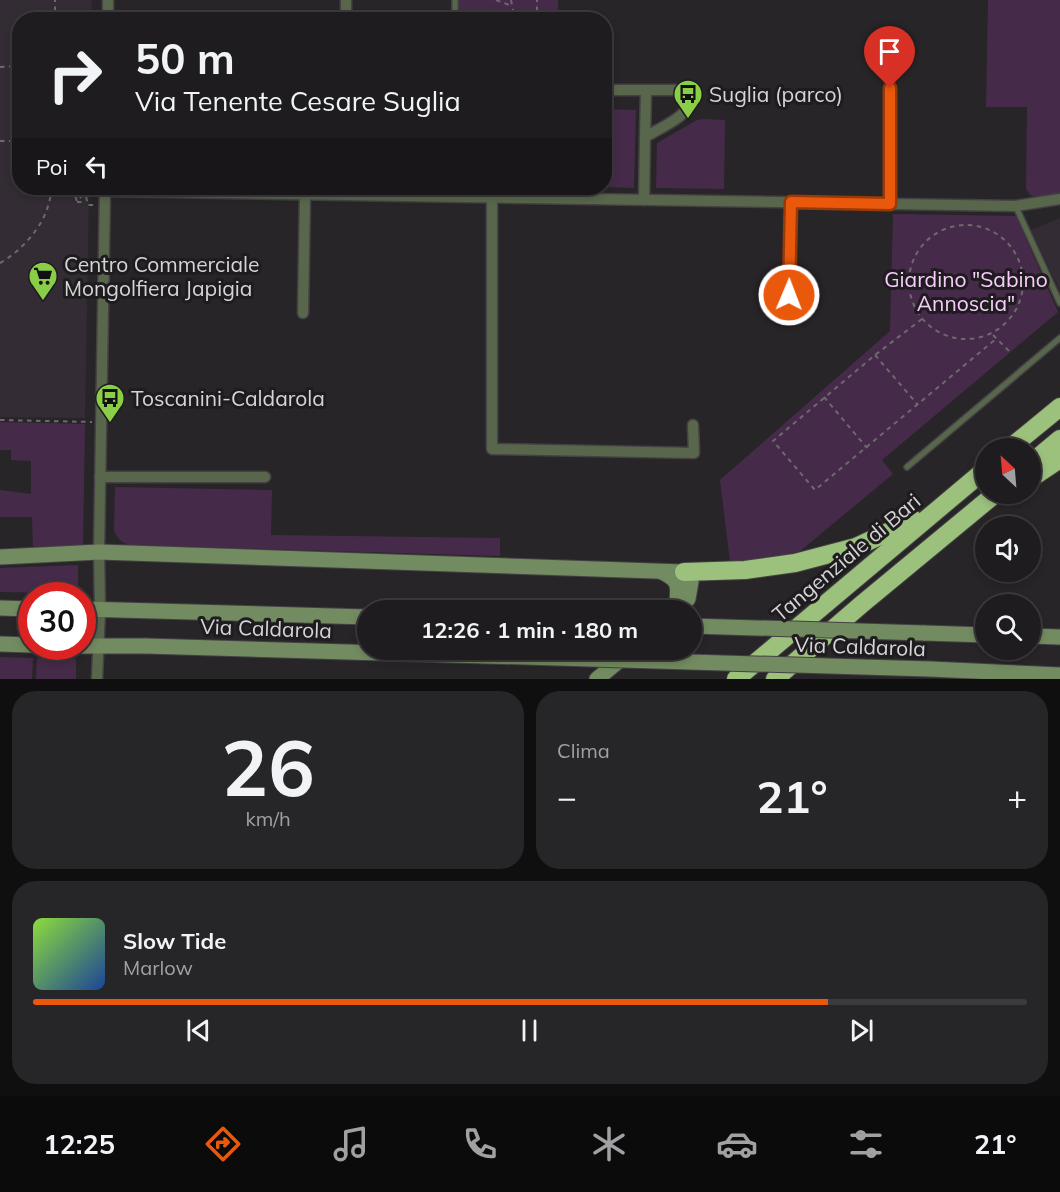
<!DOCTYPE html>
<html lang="it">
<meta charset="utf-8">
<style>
body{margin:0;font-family:Mulish,sans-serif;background:#262527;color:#f1f3f6;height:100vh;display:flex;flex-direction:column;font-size:22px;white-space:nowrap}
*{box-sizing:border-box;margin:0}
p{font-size:20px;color:#a1a1a4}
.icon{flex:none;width:33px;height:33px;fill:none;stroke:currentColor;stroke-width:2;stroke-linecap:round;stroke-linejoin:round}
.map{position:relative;height:679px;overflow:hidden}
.side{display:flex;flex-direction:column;gap:12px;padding:12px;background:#100f10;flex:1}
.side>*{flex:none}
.hud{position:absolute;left:12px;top:12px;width:600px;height:183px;border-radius:24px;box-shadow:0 3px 9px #0003,0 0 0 2px #3c3a3c;background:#1e1c1e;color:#f1f3f6;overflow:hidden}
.needle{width:39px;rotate:334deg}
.buttons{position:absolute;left:975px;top:438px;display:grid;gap:12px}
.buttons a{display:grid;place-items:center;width:66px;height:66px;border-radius:50%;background:#1e1c1e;box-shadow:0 3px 9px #0003,0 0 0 2px #3c3a3c;font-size:30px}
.speed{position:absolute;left:18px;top:582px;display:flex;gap:12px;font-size:30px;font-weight:700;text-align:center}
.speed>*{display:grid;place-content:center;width:78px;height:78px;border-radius:50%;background:#1e1c1e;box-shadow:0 3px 9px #0003,0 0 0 2px #3c3a3c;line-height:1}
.speed .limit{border:9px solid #d22;background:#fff;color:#111}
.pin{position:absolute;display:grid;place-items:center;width:51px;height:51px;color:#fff;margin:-62px -26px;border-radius:50% 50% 50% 0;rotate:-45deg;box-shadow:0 0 6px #0007}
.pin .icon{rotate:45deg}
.me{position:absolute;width:66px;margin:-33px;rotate:1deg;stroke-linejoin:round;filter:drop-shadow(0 0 4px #0008)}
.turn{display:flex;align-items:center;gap:21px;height:126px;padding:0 24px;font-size:27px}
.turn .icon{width:78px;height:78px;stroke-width:2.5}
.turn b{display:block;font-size:42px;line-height:51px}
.then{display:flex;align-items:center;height:57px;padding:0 24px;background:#0003;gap:12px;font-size:22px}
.big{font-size:45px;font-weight:700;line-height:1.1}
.side .widget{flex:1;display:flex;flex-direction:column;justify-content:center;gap:9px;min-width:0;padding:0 21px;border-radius:24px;background:#262527}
.side .dial{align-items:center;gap:0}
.dial b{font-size:78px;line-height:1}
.song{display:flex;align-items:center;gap:18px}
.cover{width:72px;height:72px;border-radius:9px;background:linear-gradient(135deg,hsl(90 70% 55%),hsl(220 70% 35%))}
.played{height:6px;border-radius:3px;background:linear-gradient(90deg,#ea580c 80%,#3c3a3c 80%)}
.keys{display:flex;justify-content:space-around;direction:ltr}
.heat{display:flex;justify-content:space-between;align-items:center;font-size:33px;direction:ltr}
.side .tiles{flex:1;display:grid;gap:12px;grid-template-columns:1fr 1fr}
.widget:last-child{grid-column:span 2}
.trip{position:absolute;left:357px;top:600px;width:345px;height:60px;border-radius:30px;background:#1e1c1e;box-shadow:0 3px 9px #0003,0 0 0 2px #3c3a3c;font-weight:700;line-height:60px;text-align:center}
.menu{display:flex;height:96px;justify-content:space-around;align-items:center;background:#0c0b0c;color:#a1a1a4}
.menu .icon{width:42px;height:42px}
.menu .on{color:#ea580c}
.menu b{font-size:27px;color:#f1f3f6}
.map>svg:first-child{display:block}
.built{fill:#332c34}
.green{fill:#462a49}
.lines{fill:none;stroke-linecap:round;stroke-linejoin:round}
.lane-casing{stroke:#444144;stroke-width:8}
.street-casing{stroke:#444144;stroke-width:13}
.secondary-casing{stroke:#444144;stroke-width:17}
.highway-casing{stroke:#444144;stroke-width:20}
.path{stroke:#6d6a6d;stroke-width:2;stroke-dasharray:4.5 4.5;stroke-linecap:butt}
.lane{stroke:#58674c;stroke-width:5}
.street{stroke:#58674c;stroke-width:10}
.secondary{stroke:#738b60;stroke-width:15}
.highway{stroke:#9bc17d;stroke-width:18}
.secondary-bridge-casing{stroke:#444144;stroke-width:17;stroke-linecap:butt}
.secondary-bridge{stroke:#738b60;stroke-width:15}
.route-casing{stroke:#983908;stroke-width:15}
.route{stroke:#ea580c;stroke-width:10}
.labels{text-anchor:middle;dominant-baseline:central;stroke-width:6;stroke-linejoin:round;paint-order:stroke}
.poi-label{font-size:21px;fill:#d5d4d6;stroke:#1e1c1e;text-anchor:start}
.park-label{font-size:21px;fill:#f7ccfc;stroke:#1e1c1e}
.street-label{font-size:21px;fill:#d5d4d6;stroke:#1e1c1e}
</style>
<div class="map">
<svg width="1060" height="679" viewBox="0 0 1060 679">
<rect width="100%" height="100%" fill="#282528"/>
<g class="built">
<path d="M0,0h92l-1,19 -71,1v168h69l-4,230 -85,-1z"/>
<path d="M1060,218v73l-29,-61z"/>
</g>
<g class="green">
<path d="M458,0h100v19l-100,1z"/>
<path d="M988,0h72v193l-24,4 -6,-2 -4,-6 1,-82h-41z"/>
<path d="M605,109l31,1 -2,78 -29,-1z"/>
<path d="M704,119l21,1 -1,69 -68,-1 1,-45 40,-23z"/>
<path d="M893,214l123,2 42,96 -176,148 11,14 -94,78 -45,9 -24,1 -10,-82 170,-149z"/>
<path d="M0,422l85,2 -2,121 -50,2 -1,-30h-32v-27l31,4v-33l-20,-1v-10h-11z"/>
<path d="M115,487l157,3 -1,45 229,3v18l-371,-11c-8,-3 -12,-7 -15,-15z"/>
<path d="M78,565v28l-78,-1v-24z"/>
<path d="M0,657l33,1 -1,21h-32z"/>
<path d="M37,658l39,1v20h-40z"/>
</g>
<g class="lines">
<g class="lane-casing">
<g id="lane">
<path d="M455,20v-20"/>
<path d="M1016,207l44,96"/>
<path d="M907,467l153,-129"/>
</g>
</g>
<g class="street-casing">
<g id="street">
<path d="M108,20v-20"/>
<path d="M346,20v-20"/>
<path d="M604,90h72l11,2 6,4c-1,19 -33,32 -48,41l-1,63"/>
<path d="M645,137l1,-46"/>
<path d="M105,191l910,15 45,-7"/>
<path d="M492,197v252l202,4 -1,-28"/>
<path d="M890,204v-116"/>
<path d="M789,295l2,-93"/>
<path d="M303,313l2,-119"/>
<path d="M100,477h165"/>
<path d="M97,679l3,-70 -1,-57 6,-364"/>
</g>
</g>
<g class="secondary-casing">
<g id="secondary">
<path d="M0,557l99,-5 585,20 7,10 -3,17 -11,11"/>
<path d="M662,572c22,11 14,16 15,38"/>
<path d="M0,608l32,1"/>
<path d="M82,609l286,8"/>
<path d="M924,633l62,2"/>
<path d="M1030,636l30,1"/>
<path d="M0,644l32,1"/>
<path d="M82,646h64"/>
<path d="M930,669l130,6"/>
<path d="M597,679l35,-29"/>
</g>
</g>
<g class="highway-casing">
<g id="highway">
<path d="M1010,448l50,-41"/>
<path d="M1030,464l30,-25"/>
<path d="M1030,479l30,-20"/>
<path d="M684,572l61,-2 50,-7 61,-16 58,-27"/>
<path d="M736,679l250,-210"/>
<path d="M775,679l87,-75 133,-110"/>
</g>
</g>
<g class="path">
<path d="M496,0l16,6"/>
<path d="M511,0l4,20"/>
<path d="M55,20v-20"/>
<path d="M537,20v-20"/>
<path d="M0,67l20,-1"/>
<path d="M0,141h20"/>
<path d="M73,188l4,14"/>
<path d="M84,188l4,17h6"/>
<path d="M77,202h5l-4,-14"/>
<circle cx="966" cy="282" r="57"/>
<path d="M0,263c20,-11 42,-35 48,-57 2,-6 3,-12 4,-18"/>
<path d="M922,319l-47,36 -102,86 42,49 182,-152"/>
<path d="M993,335l17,17"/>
<path d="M875,355l43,50"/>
<path d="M824,397l43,51"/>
<path d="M0,420l92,2"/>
</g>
<use href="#lane" class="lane"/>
<use href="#street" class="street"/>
<use href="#secondary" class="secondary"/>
<use href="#highway" class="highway"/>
<g class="secondary-bridge-casing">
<g id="secondary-bridge">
<path d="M692,626l232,7"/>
<path d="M146,646l784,23"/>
</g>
</g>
<use href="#secondary-bridge" class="secondary-bridge"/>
</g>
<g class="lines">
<g class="route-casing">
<path id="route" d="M789,295l2,-93 99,2v-116"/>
</g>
<use href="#route" class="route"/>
</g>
<defs>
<g id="bus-pin" transform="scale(1.5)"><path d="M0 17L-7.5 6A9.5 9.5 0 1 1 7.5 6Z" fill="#8ace47" stroke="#1e1c1e"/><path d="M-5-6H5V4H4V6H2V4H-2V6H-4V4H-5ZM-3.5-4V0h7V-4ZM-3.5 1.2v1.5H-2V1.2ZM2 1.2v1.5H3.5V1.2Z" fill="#111"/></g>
<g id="supermarket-pin" transform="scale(1.5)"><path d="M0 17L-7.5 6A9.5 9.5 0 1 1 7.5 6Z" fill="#8ace47" stroke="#1e1c1e"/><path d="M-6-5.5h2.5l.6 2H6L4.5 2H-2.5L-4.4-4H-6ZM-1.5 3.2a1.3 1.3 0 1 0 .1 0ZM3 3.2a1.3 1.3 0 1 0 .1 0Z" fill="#111"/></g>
</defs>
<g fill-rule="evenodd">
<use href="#bus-pin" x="688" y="94"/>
<use href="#supermarket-pin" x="43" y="276"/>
<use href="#bus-pin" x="110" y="398"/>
</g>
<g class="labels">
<g class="poi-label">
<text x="709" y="94">Suglia (parco)</text>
<text x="64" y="264">Centro Commerciale<tspan x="64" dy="24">Mongolfiera Japigia</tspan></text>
<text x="131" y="398">Toscanini-Caldarola</text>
</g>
<g class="park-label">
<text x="966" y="279">Giardino "Sabino<tspan x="966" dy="24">Annoscia"</tspan></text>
</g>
<g class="street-label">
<text transform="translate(846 557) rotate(-40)">Tangenziale di Bari</text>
<text transform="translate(266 628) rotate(2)">Via Caldarola</text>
<text transform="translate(860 646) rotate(2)">Via Caldarola</text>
</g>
</g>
</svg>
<div class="buttons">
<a><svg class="needle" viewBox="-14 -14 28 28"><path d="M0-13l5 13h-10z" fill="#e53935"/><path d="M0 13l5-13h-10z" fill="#a1a1a4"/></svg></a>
<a><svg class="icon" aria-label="sound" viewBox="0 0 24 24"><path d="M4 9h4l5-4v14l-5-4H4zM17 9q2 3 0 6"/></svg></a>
<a><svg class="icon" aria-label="search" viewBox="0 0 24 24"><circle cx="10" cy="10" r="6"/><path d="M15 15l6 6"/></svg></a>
</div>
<div class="speed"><div class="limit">30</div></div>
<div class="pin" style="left:890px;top:88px;background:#d93025"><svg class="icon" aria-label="arrive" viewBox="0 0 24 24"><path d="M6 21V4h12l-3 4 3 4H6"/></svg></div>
<svg class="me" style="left:789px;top:295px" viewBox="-20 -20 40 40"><circle r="17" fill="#ea580c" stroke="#fff" stroke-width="3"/><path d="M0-11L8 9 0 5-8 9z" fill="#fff"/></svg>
<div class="trip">12:26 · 1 min · 180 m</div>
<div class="hud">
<div class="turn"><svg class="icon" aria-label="right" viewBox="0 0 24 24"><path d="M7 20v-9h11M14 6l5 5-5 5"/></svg><div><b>50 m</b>Via Tenente Cesare Suglia</div></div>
<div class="then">Poi<svg class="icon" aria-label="left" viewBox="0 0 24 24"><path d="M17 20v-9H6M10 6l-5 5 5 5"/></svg></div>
</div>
</div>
<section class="side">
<div class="tiles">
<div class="widget dial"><b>26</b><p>km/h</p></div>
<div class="widget"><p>Clima</p>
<div class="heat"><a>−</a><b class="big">21°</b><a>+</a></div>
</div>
<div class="widget">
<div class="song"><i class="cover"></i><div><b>Slow Tide</b><p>Marlow</p></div></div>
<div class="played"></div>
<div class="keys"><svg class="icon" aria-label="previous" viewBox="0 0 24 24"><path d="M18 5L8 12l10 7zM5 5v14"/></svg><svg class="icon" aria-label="pause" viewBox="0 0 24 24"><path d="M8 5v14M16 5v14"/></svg><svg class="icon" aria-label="next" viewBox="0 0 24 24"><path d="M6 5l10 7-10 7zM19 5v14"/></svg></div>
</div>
</div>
</section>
<nav class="menu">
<b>12:25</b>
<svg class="icon on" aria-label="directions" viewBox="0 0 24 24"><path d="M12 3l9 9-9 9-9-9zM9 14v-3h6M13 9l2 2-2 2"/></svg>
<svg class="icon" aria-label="music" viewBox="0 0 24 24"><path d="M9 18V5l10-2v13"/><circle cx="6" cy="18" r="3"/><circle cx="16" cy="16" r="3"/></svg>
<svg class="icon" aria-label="phone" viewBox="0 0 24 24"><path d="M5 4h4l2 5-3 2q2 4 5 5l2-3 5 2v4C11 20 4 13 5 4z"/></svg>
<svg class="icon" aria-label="climate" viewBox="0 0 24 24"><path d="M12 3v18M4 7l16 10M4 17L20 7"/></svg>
<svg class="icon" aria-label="car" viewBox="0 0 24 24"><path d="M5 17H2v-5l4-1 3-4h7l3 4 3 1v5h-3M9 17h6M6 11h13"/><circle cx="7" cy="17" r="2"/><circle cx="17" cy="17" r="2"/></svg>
<svg class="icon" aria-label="filters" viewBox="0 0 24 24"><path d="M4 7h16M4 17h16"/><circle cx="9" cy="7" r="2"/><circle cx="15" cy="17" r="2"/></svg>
<b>21°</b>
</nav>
